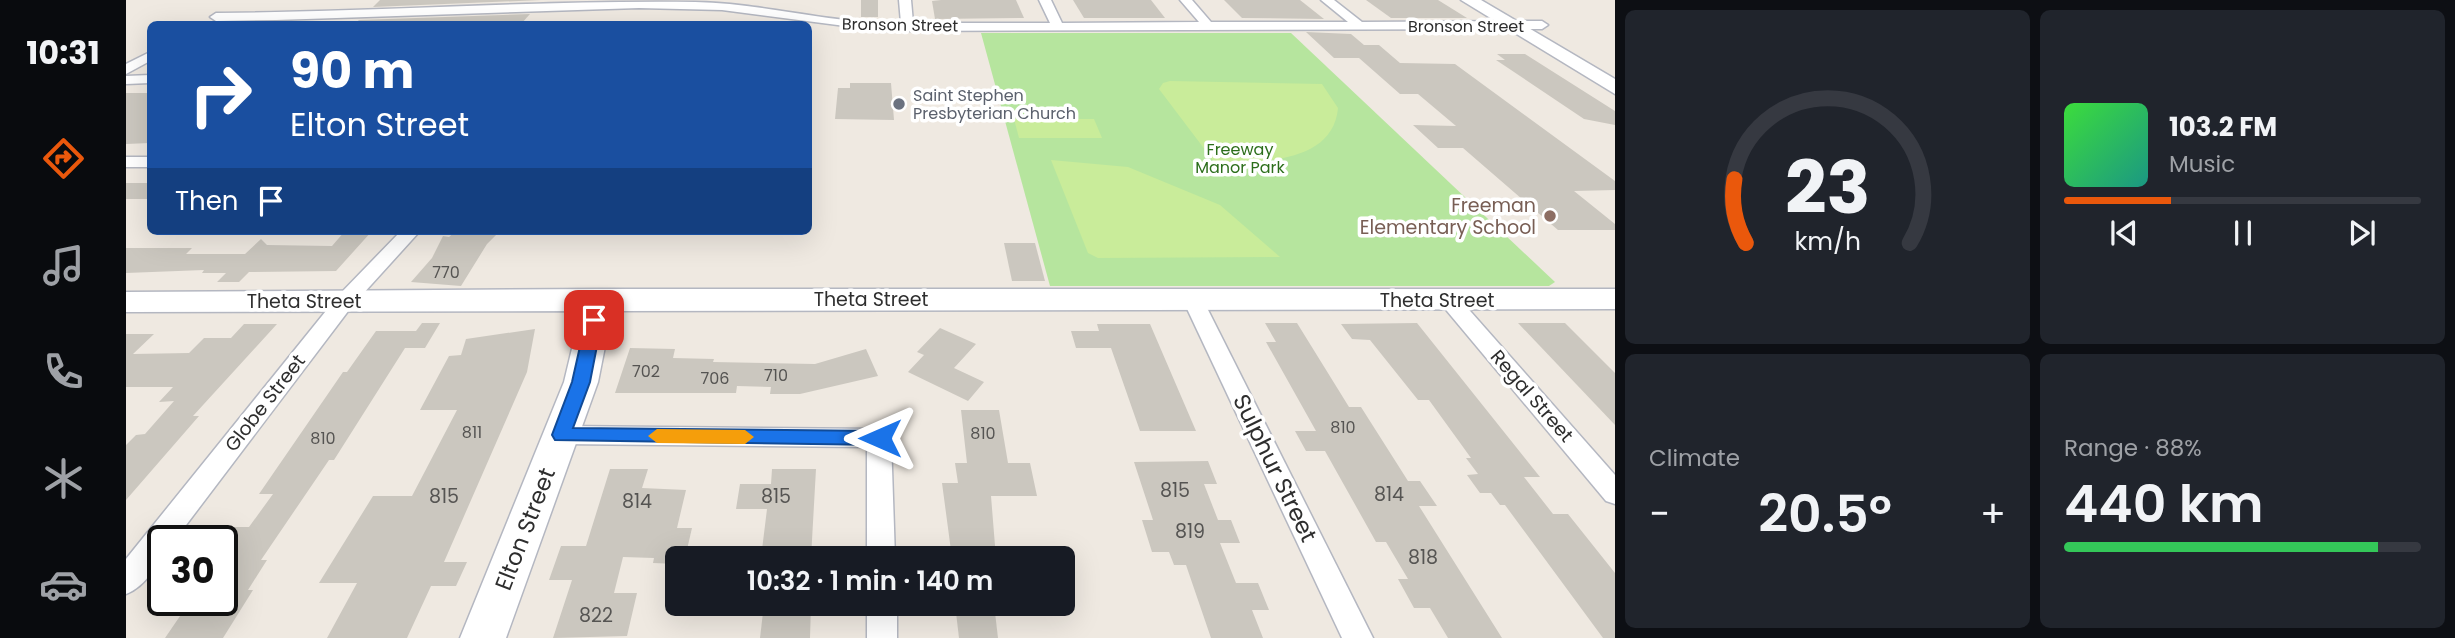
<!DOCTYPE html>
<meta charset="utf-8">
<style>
body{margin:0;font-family:Poppins,sans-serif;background:#20242c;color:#f1f3f6;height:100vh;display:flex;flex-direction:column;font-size:26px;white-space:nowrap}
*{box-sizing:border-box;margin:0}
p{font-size:23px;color:#9ea1a6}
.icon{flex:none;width:38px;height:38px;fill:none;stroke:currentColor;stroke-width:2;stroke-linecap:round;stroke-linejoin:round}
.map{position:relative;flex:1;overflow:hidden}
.drawer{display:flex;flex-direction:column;gap:10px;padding:10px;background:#0d0f14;width:840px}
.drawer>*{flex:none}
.top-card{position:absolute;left:21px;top:21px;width:665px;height:214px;border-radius:10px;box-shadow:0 7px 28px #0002;background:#1a4fa0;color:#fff;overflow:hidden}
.speed{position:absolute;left:21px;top:525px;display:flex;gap:14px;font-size:35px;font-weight:700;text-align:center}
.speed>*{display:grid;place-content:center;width:91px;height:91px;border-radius:50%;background:#171b24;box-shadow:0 7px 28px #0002;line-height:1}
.speed .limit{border:4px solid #111;border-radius:10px;background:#fff;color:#111}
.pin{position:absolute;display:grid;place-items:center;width:60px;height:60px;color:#fff;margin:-30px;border-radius:14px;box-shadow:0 4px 10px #0006}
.me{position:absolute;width:77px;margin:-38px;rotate:270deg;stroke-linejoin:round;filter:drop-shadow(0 0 5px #0008)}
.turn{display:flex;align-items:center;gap:24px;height:147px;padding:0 28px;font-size:32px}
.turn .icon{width:91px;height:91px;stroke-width:2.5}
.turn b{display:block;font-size:49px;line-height:60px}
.then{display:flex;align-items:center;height:66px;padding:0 28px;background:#0003;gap:14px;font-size:26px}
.big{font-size:52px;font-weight:600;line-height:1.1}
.drawer .card{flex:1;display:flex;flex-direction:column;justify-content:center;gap:10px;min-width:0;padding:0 24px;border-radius:10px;background:#20242c}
.drawer .dial{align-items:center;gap:0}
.dial svg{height:182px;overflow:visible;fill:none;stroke:#363941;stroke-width:7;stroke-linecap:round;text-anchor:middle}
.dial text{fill:#f1f3f6;stroke:none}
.song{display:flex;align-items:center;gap:21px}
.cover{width:84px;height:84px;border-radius:10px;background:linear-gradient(135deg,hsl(120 70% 55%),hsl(170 70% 35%))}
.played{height:7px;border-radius:4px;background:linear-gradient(90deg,#ea580c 30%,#363941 30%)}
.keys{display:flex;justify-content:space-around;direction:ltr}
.heat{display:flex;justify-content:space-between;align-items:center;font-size:38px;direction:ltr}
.charge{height:10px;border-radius:5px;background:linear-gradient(90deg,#34c759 88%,#363941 0)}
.drawer .tiles{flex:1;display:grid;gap:10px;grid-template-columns:repeat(2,1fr)}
.trip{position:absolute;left:539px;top:546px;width:410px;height:70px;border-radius:10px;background:#171b24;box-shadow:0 7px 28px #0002;font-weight:600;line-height:70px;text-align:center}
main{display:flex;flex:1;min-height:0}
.menu{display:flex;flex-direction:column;width:126px;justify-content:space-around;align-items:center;background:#090b0e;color:#9ea1a6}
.menu .icon{width:49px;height:49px}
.menu .current{color:#ea580c}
.menu b{font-size:32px;color:#f1f3f6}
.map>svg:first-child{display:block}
.green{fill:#b6e59e}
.pitch{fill:#c9ec9a}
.building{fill:#cbc7bf}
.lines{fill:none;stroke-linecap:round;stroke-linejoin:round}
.street-casing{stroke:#b4b7c1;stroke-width:3}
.secondary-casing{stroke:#b4b7c1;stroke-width:3}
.street{fill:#fff;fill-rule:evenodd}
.secondary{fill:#fff;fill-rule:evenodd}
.route{fill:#1a73e8;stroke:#114b97;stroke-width:2}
.slow{fill:#f59e0b}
.worship-dot{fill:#6b7280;stroke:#fff;stroke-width:2.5}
.education-dot{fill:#8d6e63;stroke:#fff;stroke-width:2.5}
.labels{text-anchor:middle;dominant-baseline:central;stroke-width:7;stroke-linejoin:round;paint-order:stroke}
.far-street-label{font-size:16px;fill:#2e2e2e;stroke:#fff}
.far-worship-label{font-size:16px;fill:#5b616d;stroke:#fff;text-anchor:start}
.far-park-label{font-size:16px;fill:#2c6e1b;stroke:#fff}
.number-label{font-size:16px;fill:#555452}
.education-label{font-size:19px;fill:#785e54;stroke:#fff;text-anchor:end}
.street-label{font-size:19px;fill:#2e2e2e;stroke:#fff}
.near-number-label{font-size:19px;fill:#555452}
.near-street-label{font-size:23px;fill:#2e2e2e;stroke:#fff}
</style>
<main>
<nav class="menu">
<b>10:31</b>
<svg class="icon current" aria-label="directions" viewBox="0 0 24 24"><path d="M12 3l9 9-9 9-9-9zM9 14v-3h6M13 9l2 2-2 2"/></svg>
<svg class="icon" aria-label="music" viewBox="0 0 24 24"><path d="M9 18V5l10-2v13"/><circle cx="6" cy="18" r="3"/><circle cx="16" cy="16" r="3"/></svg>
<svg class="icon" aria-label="phone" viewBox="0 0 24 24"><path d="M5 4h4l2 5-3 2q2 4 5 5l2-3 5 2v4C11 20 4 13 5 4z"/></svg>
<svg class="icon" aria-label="climate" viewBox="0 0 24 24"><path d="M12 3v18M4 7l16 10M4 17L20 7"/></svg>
<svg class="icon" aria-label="car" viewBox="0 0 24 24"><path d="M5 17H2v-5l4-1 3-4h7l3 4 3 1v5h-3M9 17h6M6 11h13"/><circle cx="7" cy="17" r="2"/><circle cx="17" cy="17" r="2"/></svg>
</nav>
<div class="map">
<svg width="1489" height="638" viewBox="0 0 1489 638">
<rect width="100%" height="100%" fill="#efe9e1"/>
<path class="green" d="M855,33h310l264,249 -6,4h-499z"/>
<g class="pitch">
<path d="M1044,81l152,3 16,24c-5,56 -79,54 -123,55l-56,-74 4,-6z"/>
<path d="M888,119h80l8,19h-83z"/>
<path d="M925,160l77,7 92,38 60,52 -182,1 -10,-5z"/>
</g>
<g class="building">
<path d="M254,0h161l-168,7z"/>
<rect x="735" y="0" width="17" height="17"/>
<path d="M815,0h75l8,18 -89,1 -3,-18z"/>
<path d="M947,0h78l14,18h-81z"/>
<path d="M1098,0h76l24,19 -82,-1z"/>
<path d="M1240,0h72l29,18h-76z"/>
<path d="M404,14l-9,10h-167l5,-4z"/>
<path d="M1180,32l45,2 13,11h15l21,18 55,1 160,117v9l-41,1 41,33v6h-57l-95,-82h-25l-25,-23 43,1 -38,-32h-18l-41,-36h-25z"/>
<path d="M1371,54h28l90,57v14l-31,-6 -88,-59h9z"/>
<path d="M724,83h41l3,37 -59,-1 3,-31h12z"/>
<path d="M0,93h24v50l-24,1z"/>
<rect x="0" y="183" width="24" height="16"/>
<path d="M219,231h27l-36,40 -87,1 -10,10h-22l9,-9h-24l2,-3 -78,3v-25h66l-6,6h59l16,-15 6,6 65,1z"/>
<path d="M330,231h44l-13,13 -26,42 -50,-4 21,-24 11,-22 6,1z"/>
<path d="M878,243h31l10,38h-33z"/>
<path d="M296,323h18l-15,25h-20l-71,112h-5l-68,100h6l-19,30h5l-30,48h-58l26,-38h31v-63l8,-10h19l24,-33h-14l84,-122h4l29,-41h40z"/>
<path d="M1139,323h32l52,84h12l47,74h12l17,25h-18l83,132h-54l-18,-30h-16l-16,-29h10l-22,-37h-10l-51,-91h-19l-11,-20h21l-50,-89h10z"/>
<path d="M1291,323l123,154h-16l29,37h15l47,59v65h-12l-98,-133h-5l-9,-12h-11l-13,-18 11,-1 -12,-16h5l-42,-58h-11l-48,-60 -18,-1 -11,-15z"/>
<path d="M1392,323h47l50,50v52z"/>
<path d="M118,324h33l-84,92h6l-73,84v-55l10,-10 9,-1 29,-33 -15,1 14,-15h-47v-53h28l-21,20 56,-1 15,-15h27z"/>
<path d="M971,324h53l46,107h-56l-29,-83h-35l-5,-17h28z"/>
<path d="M814,328l36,16 -22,24 30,14 -16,19 -60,-29 16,-17 -7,-3z"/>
<path d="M409,329l-8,43 -83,190h23l-11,24h-25l-24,52h-80l30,-55h-38l54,-87h39l45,-86h-37l29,-54 12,-1 5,-16z"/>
<path d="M504,348l45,1 -2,9 41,1 -1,3 102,2 51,-15 12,27 -78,18h-30l1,-7 -34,-1 -1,7h-121z"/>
<path d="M835,410h38l9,53h22l7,33h-46l5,62h-44l-10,-75h16l-3,-20h12z"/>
<path d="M1082,461l9,23h-13l14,36h13l9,23h-20l16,40h22l11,27h-17l11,28h-52l-25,-73h-12l-5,-13h-17l-10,-32h11l-19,-58z"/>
<path d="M484,469h38l-6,19 44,2 -9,38h15l-7,30h-8v6l-24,-1 1,-5 -31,-1 -9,36h23l-10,43 -74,2 19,-58h-23l12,-34h25z"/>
<path d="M646,469h44l-5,89h-50l6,-49h-31l4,-25h31z"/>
<path d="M638,604h47l-1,34h-50z"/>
<path d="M829,604h39l4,34h-39z"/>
</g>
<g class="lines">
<g class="street-casing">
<g id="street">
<path d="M773,0h12l2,23h137l-11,-23h12l11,23 137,-1 -19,-22h12l19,22h137l-27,-22h13l28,22 180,-1 6,4 -6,4 -658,2 -162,-21 -83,-2 -363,12 -60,1 -6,-4 6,-4c160,-1 319,-13 479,-11 69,1 136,22 206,21z"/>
<path d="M24,52v9l-24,13v-10z"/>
<path d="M24,75v8l-24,1v-8z"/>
<rect x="0" y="157" width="24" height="10"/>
<path d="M275,231h19l-68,75 -178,235h-11c0,20 -18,46 -37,53v-35l212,-263z"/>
<path d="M1066,292l10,6 171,340h-31l-160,-340z"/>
<path d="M1323,294l7,1 159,180v29l-9,-3 -164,-196 -3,-5z"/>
<path d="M435,426l318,3 9,2 3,7 4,120h-28v-111l-306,-3 -9,-2 -3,-7 3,-7z"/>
<rect x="741" y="604" width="30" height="34"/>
</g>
</g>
<g class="secondary-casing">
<g id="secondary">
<path d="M1335,0h20l134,79v15z"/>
<path d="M474,289h1015v20l-1003,2 -14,71 -92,256h-46l104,-256 17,-71 -455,1v-20z"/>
</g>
</g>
<use href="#street" class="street"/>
<use href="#secondary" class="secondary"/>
</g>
<path class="route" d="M468,315l8,5 -12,62 -17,46 307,3 9,7 -9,7 -325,-5 -3,-5 20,-53 14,-62z"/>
<path class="slow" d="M531,429l88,1 9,7 -9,7 -88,-1 -9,-7z"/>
<circle class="worship-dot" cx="773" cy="104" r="7"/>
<circle class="education-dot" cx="1424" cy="216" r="7"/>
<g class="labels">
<g class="far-street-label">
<text transform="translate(774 25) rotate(1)">Bronson Street</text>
<text x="1340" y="26">Bronson Street</text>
</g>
<g class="far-worship-label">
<text x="787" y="95">Saint Stephen<tspan x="787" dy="18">Presbyterian Church</tspan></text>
</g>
<g class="far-park-label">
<text x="1114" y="149">Freeway<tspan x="1114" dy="18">Manor Park</tspan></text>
</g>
<g class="number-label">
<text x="320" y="272">770</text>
<text x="520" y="371">702</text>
<text x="650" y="375">710</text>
<text x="589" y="378">706</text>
<text x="1217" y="427">810</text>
<text x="346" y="432">811</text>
<text x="857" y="433">810</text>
<text x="197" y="438">810</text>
</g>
<g class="education-label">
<text x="1410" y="205">Freeman<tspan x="1410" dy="22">Elementary School</tspan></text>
</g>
<g class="street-label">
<text x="745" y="299">Theta Street</text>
<text x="1311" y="300">Theta Street</text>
<text x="178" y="301">Theta Street</text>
<text transform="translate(1406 396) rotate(49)">Regal Street</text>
<text transform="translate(139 403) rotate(-52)">Globe Street</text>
</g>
<g class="near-number-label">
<text x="1049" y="490">815</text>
<text x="1263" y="494">814</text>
<text x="318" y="496">815</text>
<text x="650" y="496">815</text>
<text x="511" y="501">814</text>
<text x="1064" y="531">819</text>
<text x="1297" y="557">818</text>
<text x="470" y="615">822</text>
</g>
<g class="near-street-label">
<text transform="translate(1149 468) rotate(64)">Sulphur Street</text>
<text transform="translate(399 529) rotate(-69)">Elton Street</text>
</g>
</g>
</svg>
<div class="speed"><div class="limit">30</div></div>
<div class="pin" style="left:468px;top:320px;background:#d93025"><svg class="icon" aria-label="arrive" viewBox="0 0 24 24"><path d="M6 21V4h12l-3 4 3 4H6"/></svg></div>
<svg class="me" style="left:754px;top:438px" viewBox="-20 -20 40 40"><path d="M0-17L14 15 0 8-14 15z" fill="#1a73e8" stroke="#fff" stroke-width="4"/></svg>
<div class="trip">10:32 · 1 min · 140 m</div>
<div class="top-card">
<div class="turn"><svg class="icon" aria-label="right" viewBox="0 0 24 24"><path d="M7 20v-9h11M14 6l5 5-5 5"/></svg><div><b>90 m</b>Elton Street</div></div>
<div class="then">Then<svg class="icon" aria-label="arrive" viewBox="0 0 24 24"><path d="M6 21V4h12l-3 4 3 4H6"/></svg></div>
</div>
</div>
<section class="drawer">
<div class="tiles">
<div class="card dial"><svg viewBox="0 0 100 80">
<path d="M14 69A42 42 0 1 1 86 69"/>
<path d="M14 69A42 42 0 0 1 9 41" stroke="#ea580c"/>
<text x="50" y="56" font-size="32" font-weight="700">23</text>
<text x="50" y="72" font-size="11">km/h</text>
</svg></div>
<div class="card">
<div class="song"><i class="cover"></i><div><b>103.2 FM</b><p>Music</p></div></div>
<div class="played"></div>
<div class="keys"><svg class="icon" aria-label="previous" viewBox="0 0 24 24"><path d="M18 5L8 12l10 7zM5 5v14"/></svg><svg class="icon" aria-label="pause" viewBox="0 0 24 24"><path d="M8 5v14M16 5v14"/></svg><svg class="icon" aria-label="next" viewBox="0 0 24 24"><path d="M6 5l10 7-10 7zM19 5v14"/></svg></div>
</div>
<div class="card"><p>Climate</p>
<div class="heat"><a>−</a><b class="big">20.5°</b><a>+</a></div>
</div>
<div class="card"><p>Range · 88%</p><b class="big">440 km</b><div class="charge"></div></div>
</div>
</section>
</main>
